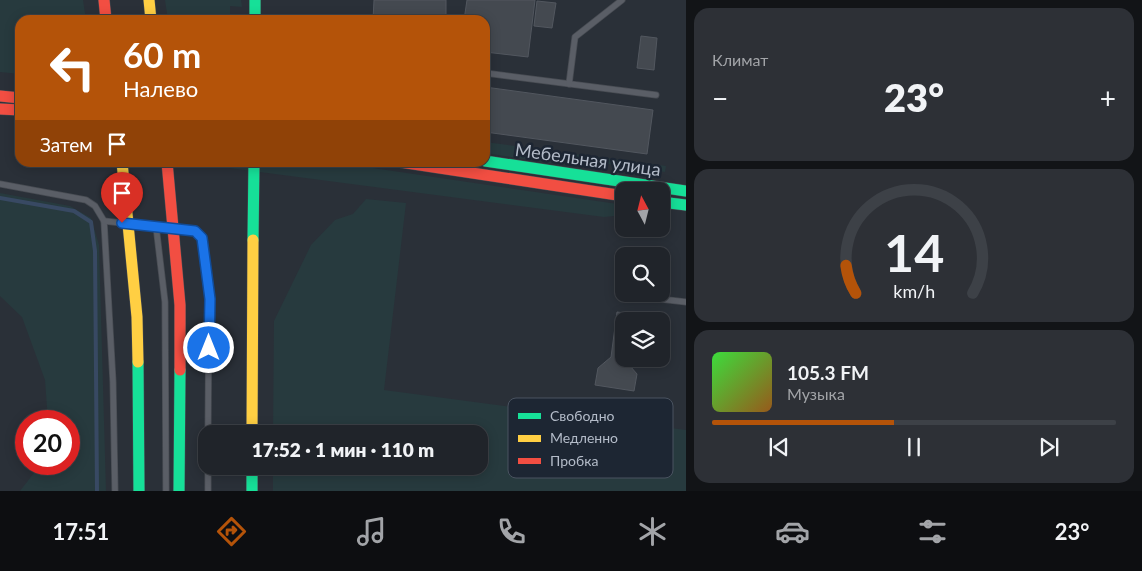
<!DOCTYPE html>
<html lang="ru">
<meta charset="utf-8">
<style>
body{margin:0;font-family:Lato,sans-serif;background:#2d3036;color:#f1f3f6;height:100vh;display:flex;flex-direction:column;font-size:19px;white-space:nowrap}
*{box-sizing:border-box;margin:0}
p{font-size:16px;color:#a2a4a8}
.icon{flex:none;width:28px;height:28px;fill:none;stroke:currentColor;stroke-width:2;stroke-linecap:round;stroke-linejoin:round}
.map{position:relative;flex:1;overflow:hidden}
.side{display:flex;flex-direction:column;gap:8px;padding:8px;background:#121417;width:456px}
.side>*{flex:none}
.top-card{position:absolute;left:15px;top:15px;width:475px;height:152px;border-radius:15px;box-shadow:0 2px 12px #0003,0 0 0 1px #3d4147;background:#b45309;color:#fff;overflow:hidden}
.needle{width:32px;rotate:353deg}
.fabs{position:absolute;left:615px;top:182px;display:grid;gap:10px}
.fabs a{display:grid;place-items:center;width:55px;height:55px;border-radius:10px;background:#20242a;box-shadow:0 2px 12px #0003,0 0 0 1px #3d4147;font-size:25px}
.speed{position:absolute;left:15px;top:410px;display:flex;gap:10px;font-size:25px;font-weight:700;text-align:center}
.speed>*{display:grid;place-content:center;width:65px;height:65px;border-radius:50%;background:#20242a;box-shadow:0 2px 12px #0003,0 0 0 1px #3d4147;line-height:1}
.speed .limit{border:8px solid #d22;background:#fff;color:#111}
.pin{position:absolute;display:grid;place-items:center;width:42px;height:42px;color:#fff;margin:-51px -21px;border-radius:50% 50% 50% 0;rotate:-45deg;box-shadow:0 0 5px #0007}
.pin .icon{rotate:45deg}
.me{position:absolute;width:55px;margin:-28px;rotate:0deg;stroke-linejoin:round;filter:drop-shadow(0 0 4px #0008)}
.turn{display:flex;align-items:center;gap:18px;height:105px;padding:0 25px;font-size:22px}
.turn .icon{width:65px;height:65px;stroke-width:2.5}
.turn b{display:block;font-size:35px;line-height:42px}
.then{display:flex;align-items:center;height:48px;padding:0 25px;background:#0003;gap:10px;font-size:19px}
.big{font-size:38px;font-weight:800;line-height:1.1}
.side .card{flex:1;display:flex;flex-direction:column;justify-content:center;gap:8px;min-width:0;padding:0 18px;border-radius:15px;background:#2d3036}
.side .dial{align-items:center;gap:0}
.dial svg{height:130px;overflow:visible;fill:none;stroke:#3d4147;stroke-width:7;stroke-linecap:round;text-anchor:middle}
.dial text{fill:#f1f3f6;stroke:none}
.song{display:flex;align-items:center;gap:15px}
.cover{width:60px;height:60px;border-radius:8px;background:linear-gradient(135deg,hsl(120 70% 55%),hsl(30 70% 35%))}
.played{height:5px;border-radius:2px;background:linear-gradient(90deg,#b45309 45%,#3d4147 45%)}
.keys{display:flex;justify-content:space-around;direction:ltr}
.heat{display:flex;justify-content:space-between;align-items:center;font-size:28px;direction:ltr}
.trip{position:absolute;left:198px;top:425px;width:290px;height:50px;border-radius:15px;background:#20242a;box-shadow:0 2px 12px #0003,0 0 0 1px #3d4147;font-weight:800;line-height:50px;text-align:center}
.tabs{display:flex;height:80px;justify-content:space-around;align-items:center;background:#0d0e11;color:#a2a4a8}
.tabs .icon{width:35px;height:35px}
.tabs .on{color:#b45309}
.tabs b{font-size:22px;color:#f1f3f6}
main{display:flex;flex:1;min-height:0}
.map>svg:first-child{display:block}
.green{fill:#273a3e}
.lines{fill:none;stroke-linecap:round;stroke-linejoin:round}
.stream{stroke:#384963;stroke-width:4}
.building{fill:#444950;stroke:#52575f}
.lane-casing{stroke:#484c53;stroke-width:7}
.fast-casing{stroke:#484c53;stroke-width:12}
.slow-casing{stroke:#484c53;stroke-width:12}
.jam-casing{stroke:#484c53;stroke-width:12}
.lane{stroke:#5a5e66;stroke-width:5.5}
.fast{stroke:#16e098;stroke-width:11}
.slow{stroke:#ffcf43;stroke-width:11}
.jam{stroke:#f24e42;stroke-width:11}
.fast-bridge-casing{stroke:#474c53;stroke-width:12;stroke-linecap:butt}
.slow-bridge-casing{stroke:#474c53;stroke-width:12;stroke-linecap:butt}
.jam-bridge-casing{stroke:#474c53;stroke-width:12;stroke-linecap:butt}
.fast-bridge{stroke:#16e098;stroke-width:11}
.slow-bridge{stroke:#ffcf43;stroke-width:11}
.jam-bridge{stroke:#f24e42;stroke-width:11}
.route-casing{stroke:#114b97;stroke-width:12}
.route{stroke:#1a73e8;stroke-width:9}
.labels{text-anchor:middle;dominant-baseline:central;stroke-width:5;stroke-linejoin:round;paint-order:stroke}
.street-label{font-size:18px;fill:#b4bcc9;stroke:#1d2633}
.key{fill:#1d2633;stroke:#4a5360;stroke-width:1}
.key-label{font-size:14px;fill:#b4bcc9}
</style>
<main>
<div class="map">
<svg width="686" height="491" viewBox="0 0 686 491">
<rect width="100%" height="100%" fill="#2a3038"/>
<g class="green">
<path d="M0,0h83l3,20h-66v54l-20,-2z"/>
<path d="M165,0h76l1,7 -12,-1v14h-62z"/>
<path d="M485,142l75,10 -2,12 -73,-11z"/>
<path d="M566,153l100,13 -1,6 -100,-14z"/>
<path d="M192,163h147l285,42v10l-20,2z"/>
<path d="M0,193l70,13 21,12 8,27 7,246h-86l21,-27h28v-43h-21l-3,-41 -23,-63 -22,-21z"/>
<path d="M366,199l40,4 -22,187 302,40v61h-413v-25h206v-32h-206l1,-113 37,-76 24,-25 18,-6z"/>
</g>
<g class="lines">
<path class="stream" d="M0,198l74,13 17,11 4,29 2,240"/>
</g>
<g class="building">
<path d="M374,0h72v20h-73z"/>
<path d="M467,0h68l-7,57 -43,-5v-32h-21z"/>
<path d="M537,1l19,2 -4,25 -18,-2z"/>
<path d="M641,36l16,2 -3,32 -17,-2z"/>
<path d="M485,87l168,23 -6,44 -162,-22z"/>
<path d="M617,312l15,2 -1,7h-7v38l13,15 -3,17 -39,-6 3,-17 13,-11z"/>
</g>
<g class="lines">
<g class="lane-casing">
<g id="lane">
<path d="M485,73l171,22"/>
<path d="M569,84l6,-47 47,-37"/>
<path d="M0,184l86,16 9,6 9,15 9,161 2,109"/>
<path d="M104,221l91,10 7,7 7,61 -1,135"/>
<path d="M156,226l9,76 1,189"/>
<path d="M660,299l26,3"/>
<path d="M208,491v-25"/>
</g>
</g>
<g class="fast-casing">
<g id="fast">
<path d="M255,0v20"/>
<path d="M485,161l201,30"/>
<path d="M661,202l25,3"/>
<path d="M253,240l1,-78"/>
<path d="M252,466v25"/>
</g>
</g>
<g class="slow-casing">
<g id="slow">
<path d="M149,0l2,20"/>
<path d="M252,434l1,-194"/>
</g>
</g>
<g class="jam-casing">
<g id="jam">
<path d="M104,0l2,20"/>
<path d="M0,96l20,2"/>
<path d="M0,109l20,1"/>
<path d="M400,162l224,34"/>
</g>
</g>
<use href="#lane" class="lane"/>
<use href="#fast" class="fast"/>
<use href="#slow" class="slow"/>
<use href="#jam" class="jam"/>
<g class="fast-bridge-casing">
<g id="fast-bridge">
<path d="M138,362l1,129"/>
<path d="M179,491l1,-121"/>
</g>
</g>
<g class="slow-bridge-casing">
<path id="slow-bridge" d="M122,162l15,155 1,45"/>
</g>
<g class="jam-bridge-casing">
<path id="jam-bridge" d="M167,162l13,143v65"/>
</g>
<use href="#fast-bridge" class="fast-bridge"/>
<use href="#slow-bridge" class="slow-bridge"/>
<use href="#jam-bridge" class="jam-bridge"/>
</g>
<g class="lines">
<g class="route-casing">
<path id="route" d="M122,223l73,8 7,7 8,61 -1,49"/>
</g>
<use href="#route" class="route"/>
</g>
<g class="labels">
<g class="street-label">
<text transform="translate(588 159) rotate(8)">Мебельная улица</text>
</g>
</g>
<rect x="508" y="398" width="165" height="80" rx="8" class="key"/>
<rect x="518" y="413" width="23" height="6" fill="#16e098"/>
<rect x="518" y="435" width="23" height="7" fill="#ffcf43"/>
<rect x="518" y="458" width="23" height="6" fill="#f24e42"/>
<g class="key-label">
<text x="550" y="421">Свободно</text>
<text x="550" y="443">Медленно</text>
<text x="550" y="466">Пробка</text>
</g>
</svg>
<div class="fabs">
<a><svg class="needle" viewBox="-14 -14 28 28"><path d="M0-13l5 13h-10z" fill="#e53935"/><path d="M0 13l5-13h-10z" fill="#a2a4a8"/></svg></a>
<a><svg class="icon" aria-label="search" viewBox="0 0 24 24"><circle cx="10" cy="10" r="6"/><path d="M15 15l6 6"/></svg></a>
<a><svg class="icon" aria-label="layers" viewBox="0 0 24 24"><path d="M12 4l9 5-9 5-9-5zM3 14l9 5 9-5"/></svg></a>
</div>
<div class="speed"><div class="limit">20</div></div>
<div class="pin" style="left:122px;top:223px;background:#d93025"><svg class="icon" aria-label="arrive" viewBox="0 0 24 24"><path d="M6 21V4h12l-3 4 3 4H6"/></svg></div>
<svg class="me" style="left:209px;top:348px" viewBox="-20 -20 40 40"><circle r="17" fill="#1a73e8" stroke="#fff" stroke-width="3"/><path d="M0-11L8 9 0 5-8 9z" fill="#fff"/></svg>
<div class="trip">17:52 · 1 мин · 110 m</div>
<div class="top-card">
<div class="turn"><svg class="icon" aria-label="left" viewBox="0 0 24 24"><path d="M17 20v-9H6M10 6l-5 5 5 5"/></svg><div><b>60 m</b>Налево</div></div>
<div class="then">Затем<svg class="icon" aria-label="arrive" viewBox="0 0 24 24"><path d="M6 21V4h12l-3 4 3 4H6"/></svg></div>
</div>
</div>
<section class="side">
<div class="card"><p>Климат</p>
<div class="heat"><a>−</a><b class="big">23°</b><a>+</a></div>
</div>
<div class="card dial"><svg viewBox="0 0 100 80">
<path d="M14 69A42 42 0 1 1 86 69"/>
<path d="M14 69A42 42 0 0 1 8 52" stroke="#b45309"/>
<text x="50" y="56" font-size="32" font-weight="700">14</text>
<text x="50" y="72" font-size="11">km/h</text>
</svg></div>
<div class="card">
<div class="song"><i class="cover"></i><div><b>105.3 FM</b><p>Музыка</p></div></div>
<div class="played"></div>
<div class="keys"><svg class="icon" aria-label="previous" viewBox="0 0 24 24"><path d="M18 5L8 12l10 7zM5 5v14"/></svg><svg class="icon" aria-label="pause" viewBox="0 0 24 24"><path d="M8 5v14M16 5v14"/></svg><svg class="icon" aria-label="next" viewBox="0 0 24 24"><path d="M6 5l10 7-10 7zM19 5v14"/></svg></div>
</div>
</section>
</main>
<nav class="tabs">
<b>17:51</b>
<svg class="icon on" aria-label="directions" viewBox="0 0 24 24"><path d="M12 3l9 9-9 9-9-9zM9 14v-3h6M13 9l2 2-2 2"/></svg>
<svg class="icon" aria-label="music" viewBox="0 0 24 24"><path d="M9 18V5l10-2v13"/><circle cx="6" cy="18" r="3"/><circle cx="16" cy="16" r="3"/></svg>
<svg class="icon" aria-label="phone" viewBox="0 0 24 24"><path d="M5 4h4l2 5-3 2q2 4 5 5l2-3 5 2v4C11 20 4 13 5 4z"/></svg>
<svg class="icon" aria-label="climate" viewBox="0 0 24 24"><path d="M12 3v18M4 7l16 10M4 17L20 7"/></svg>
<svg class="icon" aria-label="car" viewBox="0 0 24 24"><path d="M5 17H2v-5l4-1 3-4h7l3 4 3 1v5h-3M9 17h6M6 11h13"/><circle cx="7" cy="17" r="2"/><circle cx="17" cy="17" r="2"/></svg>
<svg class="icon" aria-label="filters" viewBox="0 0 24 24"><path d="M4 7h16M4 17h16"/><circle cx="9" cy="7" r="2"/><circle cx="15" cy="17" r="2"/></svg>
<b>23°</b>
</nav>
